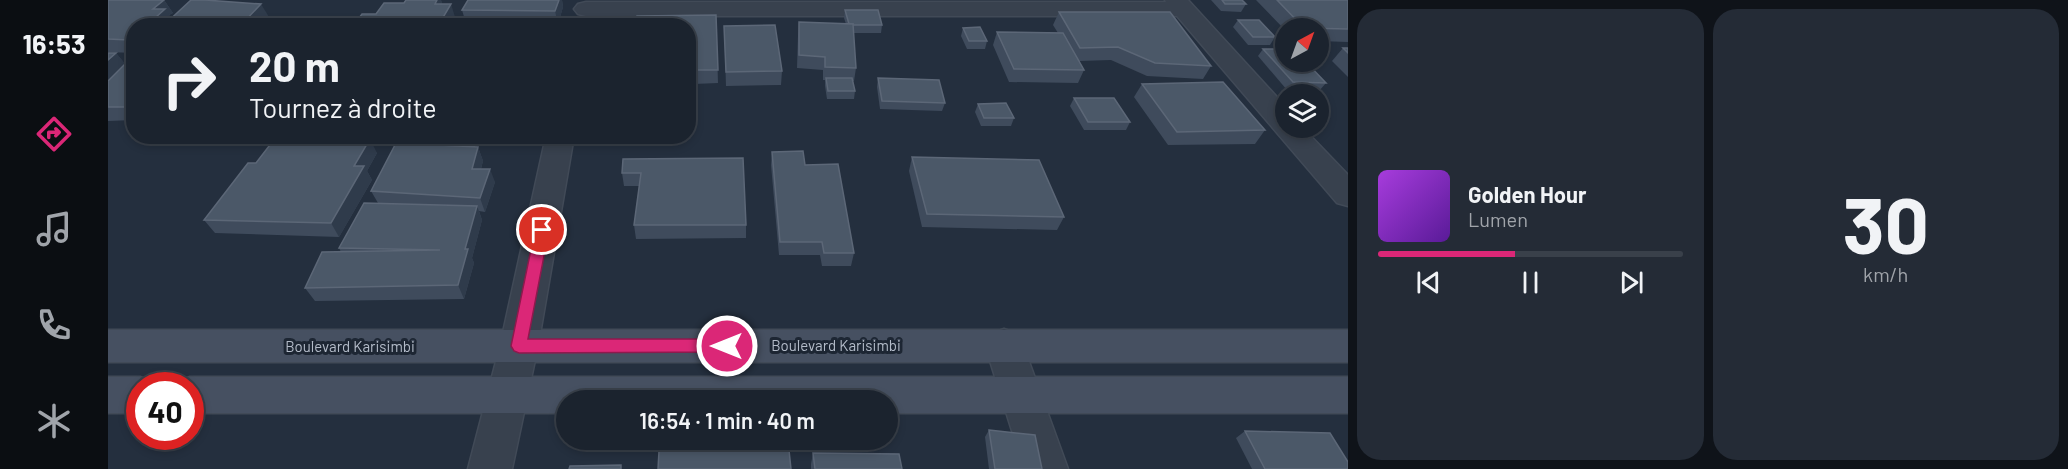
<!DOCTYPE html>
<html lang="fr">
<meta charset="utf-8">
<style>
body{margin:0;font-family:Barlow,sans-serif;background:#242b36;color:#f1f3f6;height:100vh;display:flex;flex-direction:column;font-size:22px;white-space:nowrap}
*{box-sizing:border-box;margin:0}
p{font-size:20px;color:#a0a4aa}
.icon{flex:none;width:33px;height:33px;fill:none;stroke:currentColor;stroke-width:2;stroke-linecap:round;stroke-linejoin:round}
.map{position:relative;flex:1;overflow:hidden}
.sheet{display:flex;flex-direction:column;gap:9px;padding:9px;background:#0f1319;width:720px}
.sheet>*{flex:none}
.banner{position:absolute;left:18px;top:18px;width:570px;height:126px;border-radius:24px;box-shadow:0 3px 9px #0003,0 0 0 2px #39404a;background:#1b232e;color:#f1f3f6;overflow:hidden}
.needle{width:39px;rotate:41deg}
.buttons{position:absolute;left:1167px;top:18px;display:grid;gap:12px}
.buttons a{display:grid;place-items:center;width:54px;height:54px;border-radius:50%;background:#1b232e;box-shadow:0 3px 9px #0003,0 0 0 2px #39404a;font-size:30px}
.speed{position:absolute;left:18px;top:372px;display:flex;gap:12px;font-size:30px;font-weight:700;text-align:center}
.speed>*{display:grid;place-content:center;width:78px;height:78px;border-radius:50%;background:#1b232e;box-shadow:0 3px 9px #0003,0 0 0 2px #39404a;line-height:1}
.speed .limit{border:9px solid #d22;background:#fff;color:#111}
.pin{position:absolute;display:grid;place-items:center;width:51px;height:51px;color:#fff;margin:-26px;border:3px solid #fff;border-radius:50%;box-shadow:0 2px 6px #0007}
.me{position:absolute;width:66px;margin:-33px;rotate:270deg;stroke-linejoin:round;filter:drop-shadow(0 0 4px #0008)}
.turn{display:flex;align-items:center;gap:21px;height:126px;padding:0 24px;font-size:27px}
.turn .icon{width:78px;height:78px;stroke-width:2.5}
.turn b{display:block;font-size:42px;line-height:51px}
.sheet .widget{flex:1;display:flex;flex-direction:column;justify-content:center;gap:9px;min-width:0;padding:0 21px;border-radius:24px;background:#242b36}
.sheet .dial{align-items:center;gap:0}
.dial b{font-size:78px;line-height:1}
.song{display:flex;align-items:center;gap:18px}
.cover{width:72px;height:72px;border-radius:9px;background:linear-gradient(135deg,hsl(280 70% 55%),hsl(270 70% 35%))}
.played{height:6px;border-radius:3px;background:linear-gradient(90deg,#db2777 45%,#39404a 45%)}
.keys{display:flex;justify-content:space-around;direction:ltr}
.sheet .tiles{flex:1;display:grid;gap:9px;grid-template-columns:repeat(2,1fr)}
.trip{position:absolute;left:448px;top:390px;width:342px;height:60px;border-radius:30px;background:#1b232e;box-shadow:0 3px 9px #0003,0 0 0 2px #39404a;font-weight:600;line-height:60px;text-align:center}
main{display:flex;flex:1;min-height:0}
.dock{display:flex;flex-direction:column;width:108px;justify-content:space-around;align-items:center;background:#0b0e12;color:#a0a4aa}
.dock .icon{width:42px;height:42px}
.dock .current{color:#db2777}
.dock b{font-size:27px;color:#f1f3f6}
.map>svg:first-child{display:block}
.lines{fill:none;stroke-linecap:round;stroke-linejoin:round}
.street-casing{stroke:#414a57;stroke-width:3}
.secondary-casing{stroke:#414a57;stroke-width:3}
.street{fill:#38414e;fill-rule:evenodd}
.secondary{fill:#465061;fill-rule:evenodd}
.wall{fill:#3f4b5c}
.shaded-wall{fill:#2f3b4b}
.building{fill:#4b5868;stroke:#5c6777;stroke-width:1.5}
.route{fill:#db2777;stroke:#8e194d;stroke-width:1.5}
.labels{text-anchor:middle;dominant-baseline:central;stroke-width:6;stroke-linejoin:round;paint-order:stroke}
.street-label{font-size:15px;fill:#b4bcc9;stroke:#1d2633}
</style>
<main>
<nav class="dock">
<b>16:53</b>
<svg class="icon current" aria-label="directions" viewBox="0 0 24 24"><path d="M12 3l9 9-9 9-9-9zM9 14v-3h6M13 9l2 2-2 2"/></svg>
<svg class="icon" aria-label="music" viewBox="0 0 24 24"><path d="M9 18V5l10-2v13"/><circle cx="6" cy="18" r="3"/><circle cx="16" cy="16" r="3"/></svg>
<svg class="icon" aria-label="phone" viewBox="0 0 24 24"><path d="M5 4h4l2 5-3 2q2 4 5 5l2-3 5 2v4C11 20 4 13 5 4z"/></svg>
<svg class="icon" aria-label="climate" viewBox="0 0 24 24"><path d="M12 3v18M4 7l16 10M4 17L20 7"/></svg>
</nav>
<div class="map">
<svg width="1240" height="469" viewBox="0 0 1240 469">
<rect width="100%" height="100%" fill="#242f3e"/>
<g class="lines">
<g class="street-casing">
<g id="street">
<path d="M1057,0h23l98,107v21h17l45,47v31l-11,-3 -160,-187h-591l-8,-2 -4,-5 4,-5 8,-2h580z"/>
<path d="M438,136h28l-36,210 -26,123h-44l32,-123z"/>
<path d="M896,329l13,5 6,11 45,124h-44l-39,-124 6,-11z"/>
</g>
</g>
<g class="secondary-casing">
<g id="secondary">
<rect x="0" y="330" width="1240" height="32"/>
<path d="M0,377h32l14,5 2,4h-16v27h-32z"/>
<path d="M82,377h1158v36h-460v-13h-321v13h-377v-27h-16l2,-4z"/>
</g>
</g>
<use href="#street" class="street"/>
<use href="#secondary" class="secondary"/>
</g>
<g class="wall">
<path d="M0,0h56l9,13 -4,2 2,3 98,-1 -135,9v27l-26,-1z"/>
<path d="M298,0h35l1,4 13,13 -2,3h12l-3,-10 6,-10h94l1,7 -5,17 -35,-1v3h-170l23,-12 28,-11z"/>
<path d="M1103,0h31l4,4 -5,8 -20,-1z"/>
<path d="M1148,0h92v42l-30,-1v-13h-32v3z"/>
<path d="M737,10l37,15 -1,8h-28l3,35 -2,13h-1l2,10 -1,8h-27l-2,-13v-6h-2v-10l-26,-2 1,-33 1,-13 47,2 -2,-6z"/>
<path d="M951,12l152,54 -8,13 -56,-3 -36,-16 -32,1 5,9 -6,13 -69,-1 -16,-37 4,-13 61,1 -5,-8z"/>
<path d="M608,15l2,68 -24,1v-26h-6v-32z"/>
<path d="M1130,20l37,17 -5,8h-22l-15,-18z"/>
<path d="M616,26l58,45 -1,14 -55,1z"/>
<path d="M855,28l24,13 -2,8h-18l-6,-13z"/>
<path d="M1235,48h5v29l-16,-16z"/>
<path d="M1155,49l63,34 -7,8 -32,-1 -29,-34z"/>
<path d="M0,53h8l9,11 9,-9v65l-26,1z"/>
<path d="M770,78l67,25 -3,8 -62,-2 -3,-22z"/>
<path d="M1034,84l123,46 -10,14 -87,1 -34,-48z"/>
<path d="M966,98l56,24 -4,8h-42l-14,-24z"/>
<path d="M870,104l36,14 -3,8h-30l-6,-14z"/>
<path d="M162,136h94l-2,3 15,14 -10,18 5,9 -33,57 -124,-4 -11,-13 52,-57 17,-22z"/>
<path d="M370,147l5,14 -2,8 14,13 -10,30 -6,-1 3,9 -10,38 2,5 -10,36 -149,2 -10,-13 36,-36 -2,-4 39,-45 -7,-12z"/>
<path d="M664,152l33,13 49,88 -3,13h-29l-2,-11h-41l-8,-90z"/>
<path d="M804,157l152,60 -7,13 -135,-3 -13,-56z"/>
<path d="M635,158l3,67v13l-110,1 -2,-14 5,-39h-15l-2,-13z"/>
<path d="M881,430l53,39h-53l-4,-32z"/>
<path d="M1137,431l103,38h-96l-16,-31z"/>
<path d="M705,453l89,16h-91v-5z"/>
</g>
<g class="shaded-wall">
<path d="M56,0l9,13 -4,2 5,7 -4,4h-24l7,-17z"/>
<path d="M329,0h4l3,9 -9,-5z"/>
<path d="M451,0h3l1,7 -5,17 -3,-13z"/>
<path d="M153,4l8,13 -9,9h-20z"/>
<path d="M343,4l4,13 -5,9h-12z"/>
<path d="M26,36v10l-5,-6z"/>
<path d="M8,53l11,13 -19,17v-23z"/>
<path d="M244,136h12l-6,12z"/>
<path d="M262,139l7,14 -10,18 5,9 -33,57 -8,-14 23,-57z"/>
<path d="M370,147l5,14 -6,22 -5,-14z"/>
<path d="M382,169l5,13 -10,30 -5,-14z"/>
<path d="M369,206l5,14 -10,38 2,5 -10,36 -6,-14 7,-36z"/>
</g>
<g class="building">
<path d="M0,0h56l-11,9h12l-19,17h-12v10l-5,4 -21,-1z"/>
<path d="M83,0h14l56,4 -21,22h-77z"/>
<path d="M298,0h31l-2,4h16l-13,22h-85l9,-12h14l8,-11h20z"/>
<path d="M360,0h91l-4,11 -93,-1z"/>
<path d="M1114,0h20l4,4h-21z"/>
<path d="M1169,0h71v29l-44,-1z"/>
<path d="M737,10h33l4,15h-29v-1h-4z"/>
<path d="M951,12h111l41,54 -56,-3 -37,-16 -38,1z"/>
<path d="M608,15l2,55h-24v-25h-6v-19h-52l1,-10z"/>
<path d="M414,19l-2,7h-72l2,-6z"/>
<path d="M1130,20h21l16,17h-22z"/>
<path d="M691,22l54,2 3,44 -31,-1v-10l-26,-2z"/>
<path d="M181,23l52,3h-53z"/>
<path d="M667,25l7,46 -56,1 -2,-46z"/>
<path d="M872,27l7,14h-18l-6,-13z"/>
<path d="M889,32l66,1 21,37 -70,-1z"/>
<path d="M1235,48h5v5z"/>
<path d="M1155,49h23v13h20l20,21 -33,-1z"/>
<path d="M0,53h8l-8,7z"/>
<path d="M26,55v52h-26v-26z"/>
<path d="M718,78h26l3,13h-27z"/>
<path d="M770,78l61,2 6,23 -63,-2z"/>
<path d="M1115,82l42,48 -88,2 -35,-48z"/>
<path d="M966,98h40l16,24h-42z"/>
<path d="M898,103l8,15h-30l-6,-14z"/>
<path d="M168,137l94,2 -16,27h10l-33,57 -127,-3 44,-57h8z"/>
<path d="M288,143l82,4 -6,22h18l-10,29 -109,-7z"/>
<path d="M695,151l2,14 33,-1 16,89h-30l-2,-11h-42l-8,-90z"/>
<path d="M804,157l127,3 25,57 -137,-3z"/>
<path d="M635,158l3,67h-112l7,-52h-19l1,-14z"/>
<path d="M256,203l113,3 -12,43h3l-10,36 -153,3 17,-36 118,-2 -101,-2z"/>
<path d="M881,430l46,5 7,34h-47z"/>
<path d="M1137,431l85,2 18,29v7h-83z"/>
<path d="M681,450l2,19h-133l1,-18z"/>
<path d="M705,453l86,1 3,15h-87z"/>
<path d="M513,465v4h-52l1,-3z"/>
</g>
<path class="route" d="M434,225l7,5 -21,109h199l6,2 2,5 -2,4 -6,2 -208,1 -5,-2 -3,-5 24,-116z"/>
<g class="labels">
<g class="street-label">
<text x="728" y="345">Boulevard Karisimbi</text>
<text x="242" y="346">Boulevard Karisimbi</text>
</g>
</g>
</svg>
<div class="buttons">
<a><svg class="needle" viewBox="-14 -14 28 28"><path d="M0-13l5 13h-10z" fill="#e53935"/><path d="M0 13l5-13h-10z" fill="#a0a4aa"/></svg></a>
<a><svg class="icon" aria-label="layers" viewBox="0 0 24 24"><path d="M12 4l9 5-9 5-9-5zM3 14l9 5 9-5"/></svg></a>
</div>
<div class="speed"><div class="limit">40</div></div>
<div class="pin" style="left:434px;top:230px;background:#d93025"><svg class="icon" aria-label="arrive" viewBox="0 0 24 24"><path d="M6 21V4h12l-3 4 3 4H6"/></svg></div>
<svg class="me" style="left:619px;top:346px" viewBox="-20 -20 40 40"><circle r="17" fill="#db2777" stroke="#fff" stroke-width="3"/><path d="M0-11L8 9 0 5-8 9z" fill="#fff"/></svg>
<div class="trip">16:54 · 1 min · 40 m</div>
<div class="banner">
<div class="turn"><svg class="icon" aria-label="right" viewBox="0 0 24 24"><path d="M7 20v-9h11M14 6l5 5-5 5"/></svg><div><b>20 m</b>Tournez à droite</div></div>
</div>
</div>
<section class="sheet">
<div class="tiles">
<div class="widget">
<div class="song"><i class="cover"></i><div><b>Golden Hour</b><p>Lumen</p></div></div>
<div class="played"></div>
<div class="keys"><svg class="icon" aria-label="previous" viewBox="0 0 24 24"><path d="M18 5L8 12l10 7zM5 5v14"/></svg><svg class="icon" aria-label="pause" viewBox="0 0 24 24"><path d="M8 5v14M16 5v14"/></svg><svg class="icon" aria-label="next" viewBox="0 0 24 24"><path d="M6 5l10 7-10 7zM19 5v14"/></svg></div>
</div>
<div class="widget dial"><b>30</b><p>km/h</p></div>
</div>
</section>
</main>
